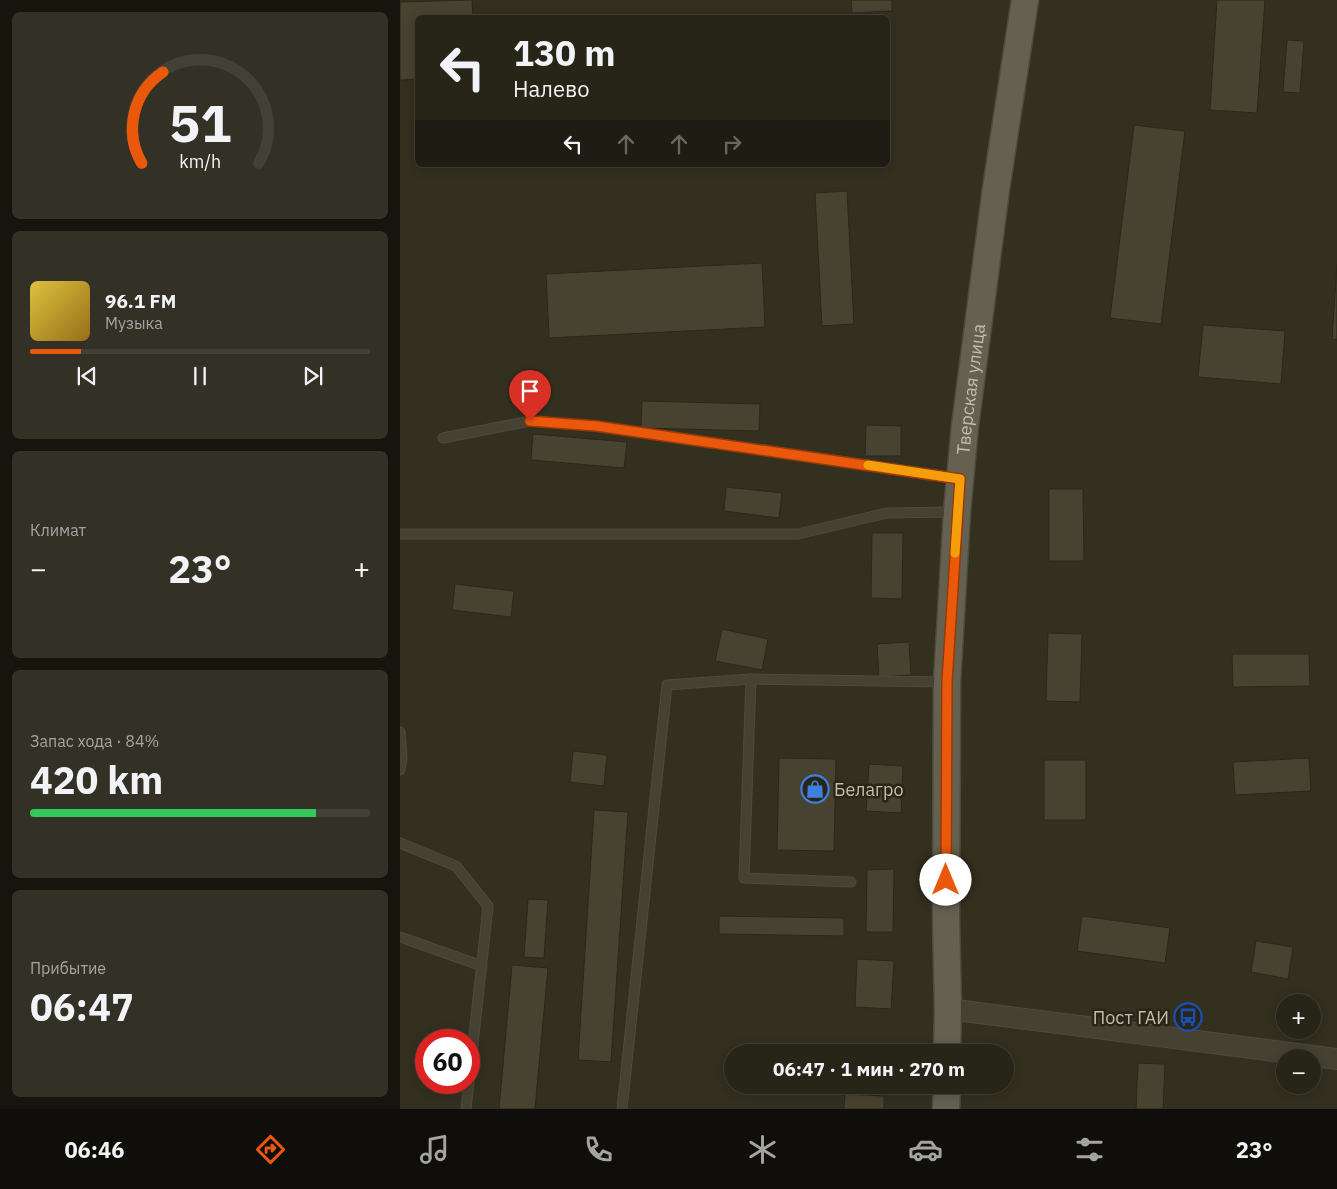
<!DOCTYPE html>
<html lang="ru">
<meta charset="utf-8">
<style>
body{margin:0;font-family:"IBM Plex Sans",sans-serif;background:#333025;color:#f1f3f6;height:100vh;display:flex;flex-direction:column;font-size:19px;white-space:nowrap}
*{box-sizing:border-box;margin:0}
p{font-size:16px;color:#a4a4a2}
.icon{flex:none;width:28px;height:28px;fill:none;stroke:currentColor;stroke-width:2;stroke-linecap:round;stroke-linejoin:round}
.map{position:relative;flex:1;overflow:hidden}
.panel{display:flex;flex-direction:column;gap:12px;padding:12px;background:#15140d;width:400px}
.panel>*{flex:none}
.hud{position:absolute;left:15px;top:15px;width:475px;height:152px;border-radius:8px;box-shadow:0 2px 12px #0003,0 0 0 1px #434137;background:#272418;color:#f1f3f6;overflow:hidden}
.controls{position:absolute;left:876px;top:994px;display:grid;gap:10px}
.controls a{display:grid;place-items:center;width:45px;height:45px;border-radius:50%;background:#272418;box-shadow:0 2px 12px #0003,0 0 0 1px #434137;font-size:25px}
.speed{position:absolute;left:15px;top:1029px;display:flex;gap:10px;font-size:25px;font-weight:700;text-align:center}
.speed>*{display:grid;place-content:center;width:65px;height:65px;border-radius:50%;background:#272418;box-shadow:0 2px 12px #0003,0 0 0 1px #434137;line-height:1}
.speed .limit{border:8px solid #d22;background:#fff;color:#111}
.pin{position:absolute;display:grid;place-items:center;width:42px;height:42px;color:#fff;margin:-51px -21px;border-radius:50% 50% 50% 0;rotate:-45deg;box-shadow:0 0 5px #0007}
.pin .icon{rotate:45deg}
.me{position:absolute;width:55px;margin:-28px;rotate:0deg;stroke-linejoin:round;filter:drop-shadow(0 0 4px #0008)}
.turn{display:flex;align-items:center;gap:18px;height:105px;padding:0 15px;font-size:22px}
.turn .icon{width:65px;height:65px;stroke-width:2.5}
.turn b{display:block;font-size:35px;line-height:42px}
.lanes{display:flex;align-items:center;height:48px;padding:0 15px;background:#0003;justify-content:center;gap:25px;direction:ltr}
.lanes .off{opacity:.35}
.big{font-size:38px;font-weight:700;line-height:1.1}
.panel .tile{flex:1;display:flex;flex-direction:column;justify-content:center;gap:8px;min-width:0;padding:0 18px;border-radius:8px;background:#333025}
.panel .dial{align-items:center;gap:0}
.dial svg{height:130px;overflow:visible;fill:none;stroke:#434137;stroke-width:7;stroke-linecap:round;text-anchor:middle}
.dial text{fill:#f1f3f6;stroke:none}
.song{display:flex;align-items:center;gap:15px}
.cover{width:60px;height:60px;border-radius:8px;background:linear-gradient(135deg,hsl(50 70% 55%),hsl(40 70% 35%))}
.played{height:5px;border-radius:2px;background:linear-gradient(90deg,#ea580c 15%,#434137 15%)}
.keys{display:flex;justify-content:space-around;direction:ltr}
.heat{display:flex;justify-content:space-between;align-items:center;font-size:28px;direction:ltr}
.charge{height:8px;border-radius:4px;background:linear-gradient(90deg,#34c759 84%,#434137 0)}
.trip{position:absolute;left:324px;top:1044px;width:290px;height:50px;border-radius:25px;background:#272418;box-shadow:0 2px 12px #0003,0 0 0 1px #434137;font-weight:700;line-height:50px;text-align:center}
.dock{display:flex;height:80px;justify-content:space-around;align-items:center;background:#100e0a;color:#a4a4a2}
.dock .icon{width:35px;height:35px}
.dock .current{color:#ea580c}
.dock b{font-size:22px;color:#f1f3f6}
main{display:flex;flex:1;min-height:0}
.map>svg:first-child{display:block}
.building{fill:#484330;stroke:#2b281b}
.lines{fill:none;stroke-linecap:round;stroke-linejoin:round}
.service-casing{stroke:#4e4b3d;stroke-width:11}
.tertiary-casing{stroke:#4e4b3d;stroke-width:22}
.primary-casing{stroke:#4e4b3d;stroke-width:29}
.service{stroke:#454133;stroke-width:9}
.tertiary{stroke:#454133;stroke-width:20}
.primary{stroke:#656151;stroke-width:26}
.route-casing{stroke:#983908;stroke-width:12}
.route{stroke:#ea580c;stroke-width:9}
.slow{stroke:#f59e0b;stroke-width:9}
.labels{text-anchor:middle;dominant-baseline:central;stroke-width:5;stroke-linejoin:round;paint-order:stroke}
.street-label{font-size:18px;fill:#c2bead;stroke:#292619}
.poi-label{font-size:18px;fill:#c2bead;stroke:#292619;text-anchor:start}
</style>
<main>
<section class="panel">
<div class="tile dial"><svg viewBox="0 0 100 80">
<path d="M14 69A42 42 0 1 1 86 69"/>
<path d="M14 69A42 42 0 0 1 27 13" stroke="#ea580c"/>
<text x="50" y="56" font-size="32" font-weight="700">51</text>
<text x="50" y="72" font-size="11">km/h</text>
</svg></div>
<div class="tile">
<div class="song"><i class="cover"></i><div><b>96.1 FM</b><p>Музыка</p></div></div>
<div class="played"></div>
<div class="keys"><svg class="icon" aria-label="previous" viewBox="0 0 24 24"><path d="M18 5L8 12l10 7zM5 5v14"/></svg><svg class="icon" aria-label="pause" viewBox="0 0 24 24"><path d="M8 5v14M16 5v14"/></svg><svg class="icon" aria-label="next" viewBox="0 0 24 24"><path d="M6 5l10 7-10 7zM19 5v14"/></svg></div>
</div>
<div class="tile"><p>Климат</p>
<div class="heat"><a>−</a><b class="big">23°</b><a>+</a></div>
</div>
<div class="tile"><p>Запас хода · 84%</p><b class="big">420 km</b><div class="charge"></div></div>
<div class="tile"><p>Прибытие</p><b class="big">06:47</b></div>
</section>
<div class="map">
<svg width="937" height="1109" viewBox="0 0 937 1109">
<rect width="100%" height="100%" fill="#343020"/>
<g class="building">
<path d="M72,0l1,18h-55v61l-18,1v-78z"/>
<path d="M451,0h41v11l-40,2z"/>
<path d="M817,0h48l-8,113 -47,-3z"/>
<path d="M887,40l17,1 -4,52 -17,-1z"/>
<path d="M734,125l51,6 -24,193 -51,-6z"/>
<path d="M447,191l7,133 -32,2 -7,-133z"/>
<path d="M362,263l3,64 -216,11 -3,-64z"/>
<path d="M937,264v76l-5,-1z"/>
<path d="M803,325l82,6 -4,53 -83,-7z"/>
<path d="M242,401l118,3 -1,27 -118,-3z"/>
<path d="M466,425l35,1v30h-36z"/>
<path d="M133,434l94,8 -3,26 -93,-8z"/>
<path d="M326,487l56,6 -3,25 -55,-7z"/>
<path d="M649,489h34l1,72h-35z"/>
<path d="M472,533h31l-1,66 -31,-1z"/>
<path d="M55,584l59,7 -3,26 -59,-7z"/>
<path d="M322,629l46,10 -6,31 -47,-9z"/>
<path d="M648,633l34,1 -2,68 -34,-1z"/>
<path d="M509,642l2,33 -32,2 -2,-33z"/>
<path d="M832,654h77l1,32 -77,1z"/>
<path d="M173,751l34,4 -3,31 -34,-4z"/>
<path d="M379,758l57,1 -2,92 -57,-1z"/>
<path d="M909,758l2,33 -76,4 -2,-33z"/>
<rect x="644" y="760" width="42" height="60"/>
<path d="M469,764l34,2 -2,47 -35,-2z"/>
<path d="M194,810l34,2 -17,250 -33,-2z"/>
<path d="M494,869l-1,63h-27l1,-62z"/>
<path d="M128,899l20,1 -4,58 -20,-1z"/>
<path d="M319,916l125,2v18l-125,-2z"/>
<path d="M682,916l88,12 -5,35 -88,-12z"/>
<path d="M856,941l37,6 -5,32 -37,-7z"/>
<path d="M457,959l37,2 -3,48 -36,-2z"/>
<path d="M112,965l36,3 -13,141h-36z"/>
<path d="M738,1063l27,1 -2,45h-27z"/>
<path d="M445,1094l39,2v13h-40z"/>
</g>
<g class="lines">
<g class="service-casing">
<g id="service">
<path d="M43,438l87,-17 66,5 361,52"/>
<path d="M0,534h398l89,-21 67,-1"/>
<path d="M351,679l-7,199 107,4"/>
<path d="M0,732l2,26 -2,12"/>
<path d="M0,843l56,23 32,40 -22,203"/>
<path d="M0,937l82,29"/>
<path d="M222,1109l45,-424 84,-6 193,3"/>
</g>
</g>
<g class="tertiary-casing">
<path id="tertiary" d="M548,1009l389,50"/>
</g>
<g class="primary-casing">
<g id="primary">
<path id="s1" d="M547,1052l1,-43 -2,-90 1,-237 10,-170 8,-86 31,-237 29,-189"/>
<path d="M546,1109l1,-24"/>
</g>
</g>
<use href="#service" class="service"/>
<use href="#tertiary" class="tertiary"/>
<use href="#primary" class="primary"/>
</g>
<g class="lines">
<g class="route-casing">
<path id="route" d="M130,421l66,5 364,53 -13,203 -1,198"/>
</g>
<use href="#route" class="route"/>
<path class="slow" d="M468,465l92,14 -5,74"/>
</g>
<defs>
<g id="shop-ring" transform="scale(1.4375)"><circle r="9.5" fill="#292619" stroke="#3f7fe0" stroke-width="1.5"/><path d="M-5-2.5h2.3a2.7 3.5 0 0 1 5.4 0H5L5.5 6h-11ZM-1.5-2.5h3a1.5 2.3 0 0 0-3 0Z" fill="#3f7fe0"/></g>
<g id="bus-ring" transform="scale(1.4375)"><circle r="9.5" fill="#292619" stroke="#1a4fb4" stroke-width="1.5"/><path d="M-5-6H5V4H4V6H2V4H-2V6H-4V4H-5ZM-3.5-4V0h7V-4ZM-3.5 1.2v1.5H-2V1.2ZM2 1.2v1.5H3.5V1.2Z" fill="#1a4fb4"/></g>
</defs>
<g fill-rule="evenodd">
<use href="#shop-ring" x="415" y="789"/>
<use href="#bus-ring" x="788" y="1017"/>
</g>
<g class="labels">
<g class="street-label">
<text stroke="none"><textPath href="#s1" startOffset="664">Тверская улица</textPath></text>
</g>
<g class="poi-label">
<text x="434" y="789">Белагро</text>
<text x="769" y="1017" text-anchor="end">Пост ГАИ</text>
</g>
</g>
</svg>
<div class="controls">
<a>+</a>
<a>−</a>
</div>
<div class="speed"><div class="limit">60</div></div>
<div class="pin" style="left:130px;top:421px;background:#d93025"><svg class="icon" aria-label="arrive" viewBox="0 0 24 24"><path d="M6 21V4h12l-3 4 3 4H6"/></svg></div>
<svg class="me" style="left:546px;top:880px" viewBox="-20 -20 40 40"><circle r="19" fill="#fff"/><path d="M0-13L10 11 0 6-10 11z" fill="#ea580c"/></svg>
<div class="trip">06:47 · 1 мин · 270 m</div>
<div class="hud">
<div class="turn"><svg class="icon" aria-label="left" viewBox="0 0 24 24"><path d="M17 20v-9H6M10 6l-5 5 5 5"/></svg><div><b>130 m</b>Налево</div></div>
<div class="lanes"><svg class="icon" aria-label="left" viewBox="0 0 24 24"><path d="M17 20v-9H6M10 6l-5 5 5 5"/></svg><svg class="icon off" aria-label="ahead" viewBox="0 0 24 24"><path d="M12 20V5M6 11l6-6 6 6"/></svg><svg class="icon off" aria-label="ahead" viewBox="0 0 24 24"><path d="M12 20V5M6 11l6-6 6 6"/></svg><svg class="icon off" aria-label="right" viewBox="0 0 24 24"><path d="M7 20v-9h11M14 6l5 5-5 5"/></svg></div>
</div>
</div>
</main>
<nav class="dock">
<b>06:46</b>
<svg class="icon current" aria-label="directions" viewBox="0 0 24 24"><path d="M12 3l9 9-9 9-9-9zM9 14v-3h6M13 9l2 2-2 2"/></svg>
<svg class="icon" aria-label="music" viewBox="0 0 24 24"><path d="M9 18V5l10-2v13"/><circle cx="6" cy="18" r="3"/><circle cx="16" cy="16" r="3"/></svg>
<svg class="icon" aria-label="phone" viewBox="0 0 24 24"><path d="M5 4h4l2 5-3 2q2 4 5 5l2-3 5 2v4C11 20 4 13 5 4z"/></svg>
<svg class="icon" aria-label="climate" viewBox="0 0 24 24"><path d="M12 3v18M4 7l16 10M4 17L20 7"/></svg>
<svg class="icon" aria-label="car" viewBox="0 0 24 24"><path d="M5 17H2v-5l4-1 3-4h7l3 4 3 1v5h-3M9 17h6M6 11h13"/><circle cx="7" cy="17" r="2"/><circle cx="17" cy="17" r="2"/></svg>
<svg class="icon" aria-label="filters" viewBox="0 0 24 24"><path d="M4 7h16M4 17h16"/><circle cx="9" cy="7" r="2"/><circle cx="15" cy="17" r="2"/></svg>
<b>23°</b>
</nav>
